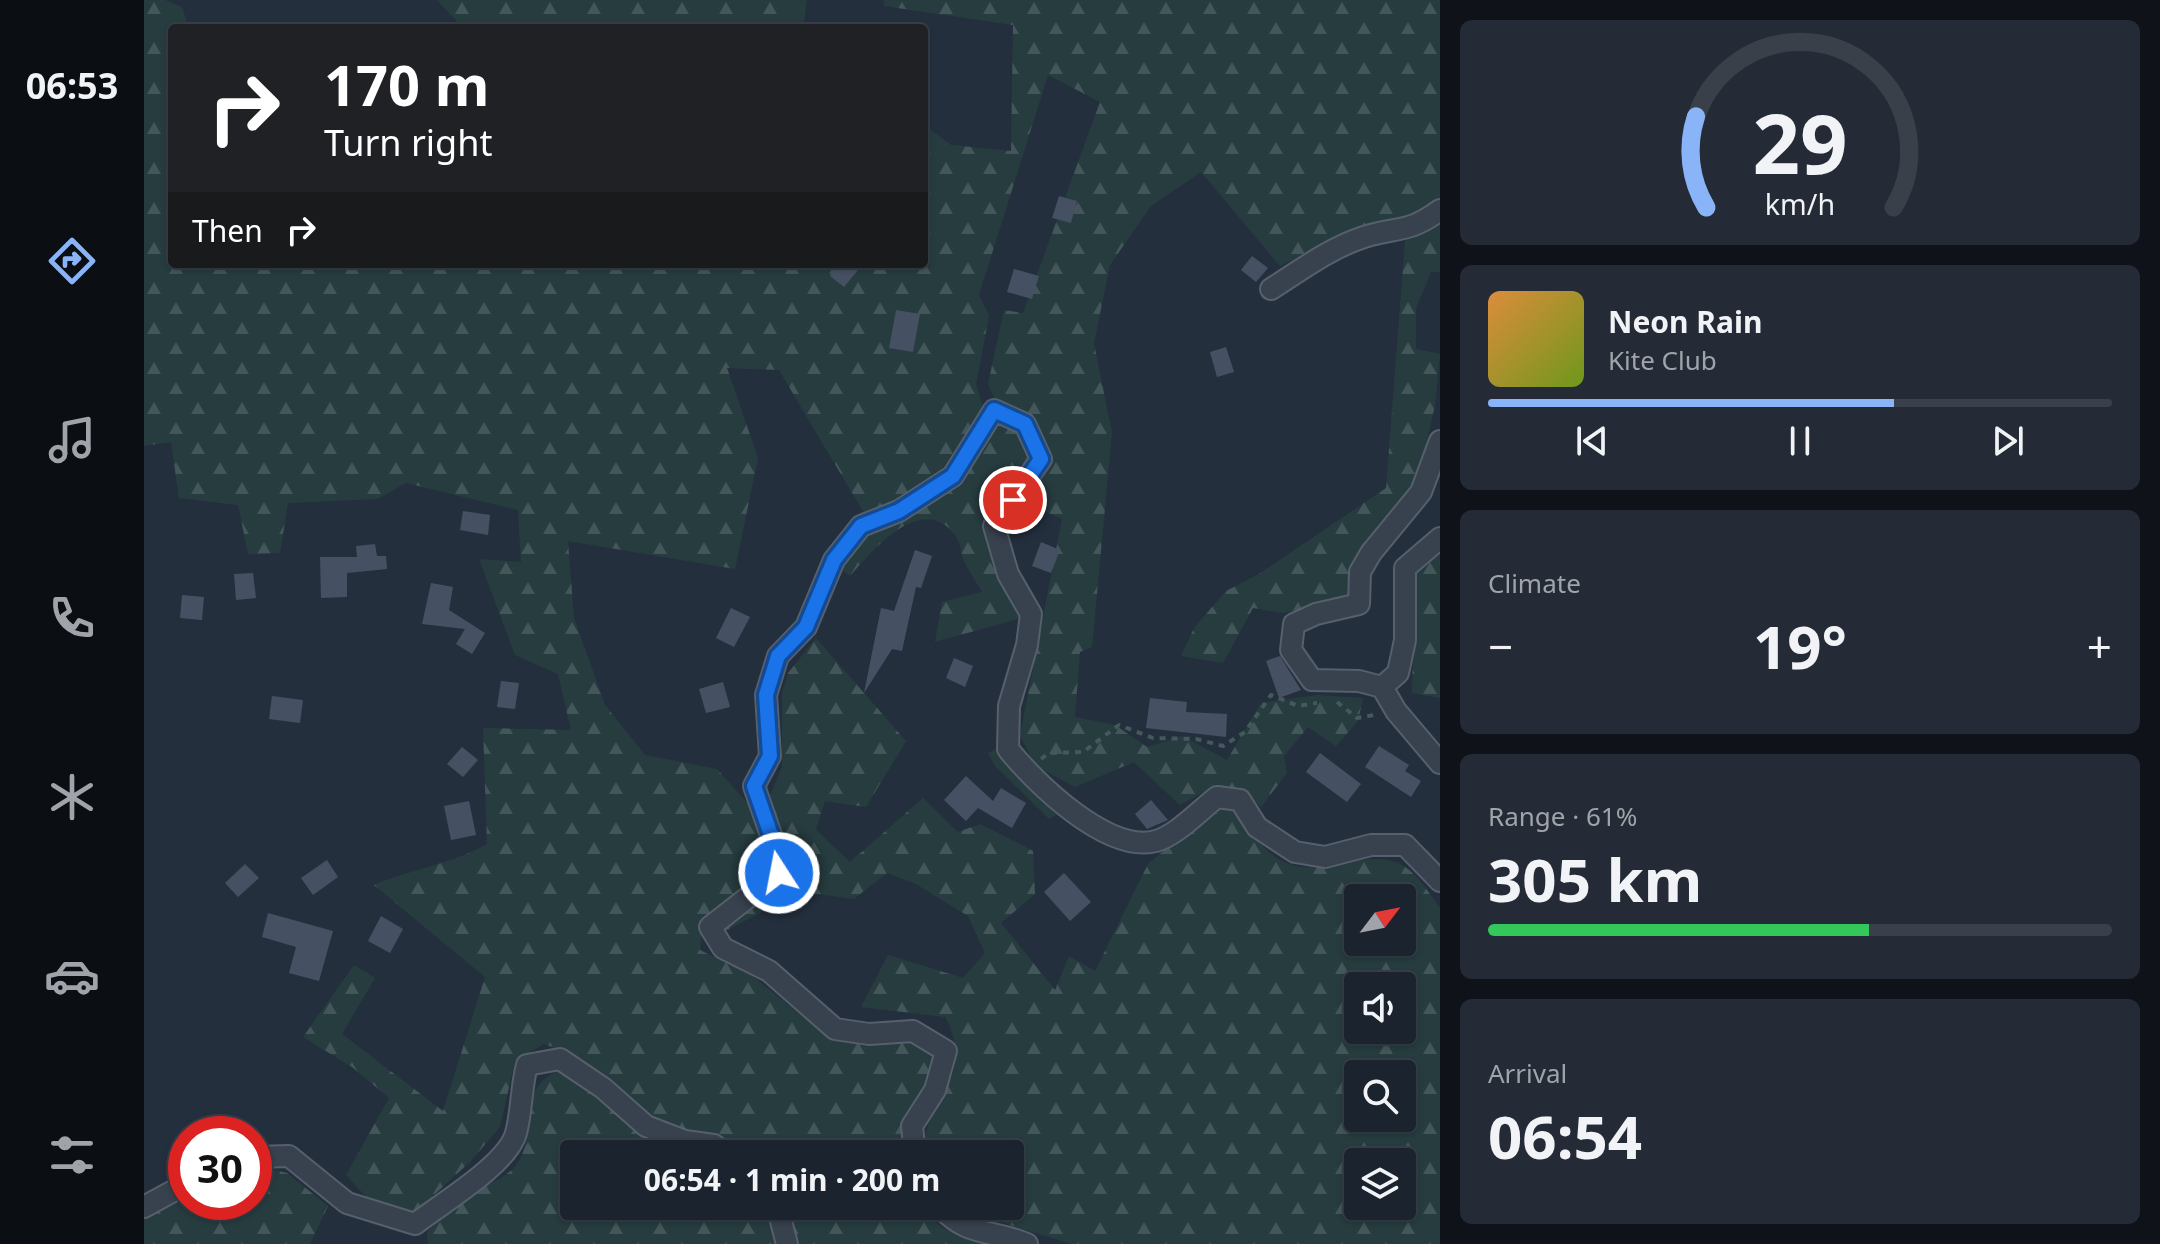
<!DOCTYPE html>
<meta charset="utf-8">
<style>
body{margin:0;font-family:"Noto Sans",sans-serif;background:#242b36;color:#f1f3f6;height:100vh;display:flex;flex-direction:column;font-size:30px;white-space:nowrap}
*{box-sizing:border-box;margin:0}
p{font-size:26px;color:#a0a4aa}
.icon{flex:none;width:44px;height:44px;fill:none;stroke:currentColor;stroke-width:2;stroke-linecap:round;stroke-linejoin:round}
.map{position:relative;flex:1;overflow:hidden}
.drawer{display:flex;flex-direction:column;gap:20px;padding:20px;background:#0f1319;width:720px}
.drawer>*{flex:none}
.banner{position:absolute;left:24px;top:24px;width:760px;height:244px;border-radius:8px;box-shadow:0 2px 6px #0004,0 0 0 2px #39404a;background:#202124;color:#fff;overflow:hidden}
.needle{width:52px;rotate:58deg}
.tools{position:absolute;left:1200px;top:884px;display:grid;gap:16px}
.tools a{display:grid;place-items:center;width:72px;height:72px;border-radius:8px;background:#1b232e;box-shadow:0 2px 6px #0004,0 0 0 2px #39404a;font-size:40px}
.speed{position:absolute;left:24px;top:1116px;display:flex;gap:16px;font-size:40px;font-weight:700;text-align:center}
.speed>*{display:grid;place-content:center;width:104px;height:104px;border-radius:50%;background:#1b232e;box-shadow:0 2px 6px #0004,0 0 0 2px #39404a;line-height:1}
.speed .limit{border:12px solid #d22;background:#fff;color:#111}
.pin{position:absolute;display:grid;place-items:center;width:68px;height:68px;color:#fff;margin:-34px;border:4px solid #fff;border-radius:50%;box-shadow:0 2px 8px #0007}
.me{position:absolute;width:88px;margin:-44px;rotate:349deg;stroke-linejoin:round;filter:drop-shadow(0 0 6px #0008)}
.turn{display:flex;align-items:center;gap:28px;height:168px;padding:0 24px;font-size:36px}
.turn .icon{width:104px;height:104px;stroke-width:2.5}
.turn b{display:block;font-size:56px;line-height:68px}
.then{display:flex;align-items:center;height:76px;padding:0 24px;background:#0003;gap:16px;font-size:30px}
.big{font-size:60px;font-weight:700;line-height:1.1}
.drawer .tile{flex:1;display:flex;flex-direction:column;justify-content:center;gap:12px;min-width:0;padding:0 28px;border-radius:12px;background:#242b36}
.drawer .dial{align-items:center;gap:0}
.dial svg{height:208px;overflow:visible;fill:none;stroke:#39404a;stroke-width:7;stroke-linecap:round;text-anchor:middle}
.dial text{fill:#f1f3f6;stroke:none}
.song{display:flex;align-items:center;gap:24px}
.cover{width:96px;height:96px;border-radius:12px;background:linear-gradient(135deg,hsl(30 70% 55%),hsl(80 70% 35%))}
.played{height:8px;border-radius:4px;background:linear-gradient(90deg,#8ab4f8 65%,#39404a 65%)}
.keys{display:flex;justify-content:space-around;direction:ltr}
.heat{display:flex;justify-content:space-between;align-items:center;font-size:44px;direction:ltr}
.charge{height:12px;border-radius:6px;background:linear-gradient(90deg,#34c759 61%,#39404a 0)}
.trip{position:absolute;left:416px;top:1140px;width:464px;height:80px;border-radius:8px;background:#1b232e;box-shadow:0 2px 6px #0004,0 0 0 2px #39404a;font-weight:700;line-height:80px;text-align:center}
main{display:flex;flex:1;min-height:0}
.tab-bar{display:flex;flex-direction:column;width:144px;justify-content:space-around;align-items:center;background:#0b0e12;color:#a0a4aa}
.tab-bar .icon{width:56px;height:56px}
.tab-bar .current{color:#8ab4f8}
.tab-bar b{font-size:36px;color:#f1f3f6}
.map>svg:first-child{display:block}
.grass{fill:#263c3f}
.forest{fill:url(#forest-firs);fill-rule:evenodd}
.building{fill:#455162}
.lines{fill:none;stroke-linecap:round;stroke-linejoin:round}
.minor-casing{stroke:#565f6c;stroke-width:24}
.path{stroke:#44595c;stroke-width:4;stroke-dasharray:6 6;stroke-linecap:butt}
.minor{stroke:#38414e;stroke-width:20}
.route-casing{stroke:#114b97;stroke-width:20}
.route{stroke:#1a73e8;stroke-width:14}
</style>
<main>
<nav class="tab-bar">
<b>06:53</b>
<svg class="icon current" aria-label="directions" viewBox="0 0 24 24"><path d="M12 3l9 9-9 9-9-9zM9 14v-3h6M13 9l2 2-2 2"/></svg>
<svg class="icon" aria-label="music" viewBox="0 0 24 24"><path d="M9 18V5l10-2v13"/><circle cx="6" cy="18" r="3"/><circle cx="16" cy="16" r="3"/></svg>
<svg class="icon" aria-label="phone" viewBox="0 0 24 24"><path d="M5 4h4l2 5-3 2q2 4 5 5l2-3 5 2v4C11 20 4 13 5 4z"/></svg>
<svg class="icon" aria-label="climate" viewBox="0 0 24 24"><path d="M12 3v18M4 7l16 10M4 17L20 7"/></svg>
<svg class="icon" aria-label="car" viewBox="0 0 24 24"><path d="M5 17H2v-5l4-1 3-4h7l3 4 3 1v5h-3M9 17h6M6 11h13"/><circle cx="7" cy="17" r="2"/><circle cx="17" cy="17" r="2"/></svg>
<svg class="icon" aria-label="filters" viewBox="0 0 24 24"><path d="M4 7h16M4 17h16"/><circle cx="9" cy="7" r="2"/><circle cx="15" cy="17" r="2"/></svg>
</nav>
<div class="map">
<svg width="1296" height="1244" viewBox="0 0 1296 1244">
<defs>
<pattern id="forest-firs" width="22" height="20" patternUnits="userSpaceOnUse" patternTransform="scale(2)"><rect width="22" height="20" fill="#263c3f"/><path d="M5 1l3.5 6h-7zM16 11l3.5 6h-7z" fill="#435659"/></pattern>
</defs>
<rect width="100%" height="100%" fill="#242f3e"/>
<path class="grass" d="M856,747l62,65 -13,7 -54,-53 -7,-13z"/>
<g class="forest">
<path d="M0,0h21l17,7 7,21h-17v236h752v-139l27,20 60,6 2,-126 -129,-19v-6h556v200l-26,17 -62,14 -72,35 -79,-94 -50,34 -41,59 -16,78 18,90 -20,214 -12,5 -5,65 40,8 32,22 35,-11 45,24 34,-57 56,-8 46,3 -5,23 -22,25 -28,-19 -24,29 3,17 -26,34 -23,-20 -29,2 -29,16 -46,-43 -59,25 -39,-21 -16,-30 42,-217 -36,-16 25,-39 -16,-44 -40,-20 -7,-16 16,-74 19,3 77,-211 -52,-27 -69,220 10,20 -13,70 9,27 -40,63 -78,43 -88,-148 -52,-2 31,90 -23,111 -167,-28 6,77 31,87 40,50 72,14 41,46 13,56 -69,54 -2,25 51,25 80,64 85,1 19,16 -3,30 -23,31 -5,37h-163l-27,-16 -30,-7 -32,-14 -82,-64 -26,-9 -29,17 -15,66 -30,35 -57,52 -44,-14 -23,-25 43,-77 -37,-31 -49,-30 51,-72 21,13 -33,56 101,77 42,-134 -111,-92c37,-16 79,-21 113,-41l-4,-116 88,2 -13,-56 -43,-19 -36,-96 42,3 -3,-52 -112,-27 -29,16 -89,4 -8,50 -32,1 -10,-49 -59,-7 -8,-56 -27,4z"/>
<path d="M293,0h370l-4,28h-340z"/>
<path d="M1296,221v51h-9l-15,36v41l24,5 -5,51 -10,45 -17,44 -55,67 -3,37 -67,15 -30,-5 -30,55 -42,-7 13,-28 32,-37 33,-17 127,-86 19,-247z"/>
<path d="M857,420l20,9 13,31 -48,69 36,89 -87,24 7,-40 40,-10c-6,-11 -14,-22 -19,-33 -2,-7 -3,-18 -8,-24 -34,-44 -83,16 -105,41l-13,-10c49,-56 119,-88 164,-146z"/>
<path d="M1296,552v146l-28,-5 3,-122z"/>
<path d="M672,638l90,103 -40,66 -41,-6 -9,29 34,32 73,-64 35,34 22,-8 53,27 2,43 -34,29 54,67 14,-34 26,15 53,-107 67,-57 12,-2c21,20 33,48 62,59 35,13 75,-15 109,-1 18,8 31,30 42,45v336h-368l-105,-32 -6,-6h49v-52h-85c-5,-55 55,-73 20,-137l-84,-10 27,-52 75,23 22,-25 -17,-37 -52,-32 -29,-11 -33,26 -53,-7 -74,38 -1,-9 63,-43 -21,-78 14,-33v-74l6,-20zM1214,898h44v44h-44zM1214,986h44v44h-44zM1214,1074h44v44h-44zM1214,1162h44v44h-44z"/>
<path d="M421,1069l145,85h-136v52h195l13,38h-354l-1,-12c13,-12 27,-29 42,-37 19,-12 43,-17 53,-40 15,-36 -5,-72 43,-86z"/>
<path d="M124,1168l19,5 41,33 -18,38h-166v-24l42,-24v6h68v-32z"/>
<path d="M644,1206h135c22,38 47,23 81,38h-205z"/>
</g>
<g class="building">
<path d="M915,196l18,5 -6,22 -19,-5z"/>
<path d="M1108,256l16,12 -12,14 -15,-12z"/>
<path d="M696,264h23l-19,23 -14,-11z"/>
<path d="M870,269l25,7 -7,23 -25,-7z"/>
<path d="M752,310l24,4 -7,38 -24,-4z"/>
<path d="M1082,347l8,25 -17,5 -7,-25z"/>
<path d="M319,511l27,4 -2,20 -28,-5z"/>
<path d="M897,542l19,8 -9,23 -19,-7z"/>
<path d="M231,544l2,12h9l1,13 -40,4v24l-26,1 -1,-41h37l-1,-11z"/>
<path d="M771,550l17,6 -11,32 -5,-1 -14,64 -10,-2 -28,44 17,-85 13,3z"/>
<path d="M109,573l3,25 -20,2 -2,-26z"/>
<path d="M287,583l22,4 -4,23 36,23 -13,21 -16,-10 9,-15 -43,-5z"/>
<path d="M38,595l22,2 -2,23 -22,-2z"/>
<path d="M587,608l19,9 -16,30 -18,-9z"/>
<path d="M1136,656l21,34 -22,8 -13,-37z"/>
<path d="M810,658l19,8 -8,21 -19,-9z"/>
<path d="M357,681l18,2 -4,26 -18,-2z"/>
<path d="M579,682l7,25 -24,6 -7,-24z"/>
<path d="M128,696l31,4 -3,23 -31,-4z"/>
<path d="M1006,698l37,4 -1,10 41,2 -1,23 -80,-9z"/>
<path d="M1235,746l30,19 -4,6 16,10 -10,16 -46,-30z"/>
<path d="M318,747l16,13 -15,17 -16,-13z"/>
<path d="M1176,753l41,31 -14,18 -41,-30z"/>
<path d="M822,776l27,25 8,-13 25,15 -14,25 -34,-20 -12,13 -22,-21z"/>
<path d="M1007,800l17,20 -21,9 -12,-15z"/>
<path d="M325,801l7,34 -25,5 -7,-34z"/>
<path d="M183,860l11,17 -25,18 -12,-17z"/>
<path d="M101,864l14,14 -21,19 -13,-14z"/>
<path d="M920,873l27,29 -21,19 -26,-29z"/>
<path d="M124,913l65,18 -14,50 -30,-8 7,-26 -34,-10z"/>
<path d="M237,916l22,13 -13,24 -22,-12z"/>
</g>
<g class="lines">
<g class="minor-casing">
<g id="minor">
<path d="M1127,289c30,-19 59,-41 93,-52 35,-11 43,-3 76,-27"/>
<path d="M1296,441l-19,51 -50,61 -11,19 -1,32 -43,10 -22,10 -3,26 21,30 47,1 23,6 14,24 44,52"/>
<path d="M1238,687l16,-14 7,-33v-72l35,-30"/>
<path d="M771,1154l-3,-28 23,-36 11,-39 -33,-20 -44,3 -34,-5 -66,-58 -46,-23 -13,-21 69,-54 -8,-38 -17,-49 16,-30 -4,-61 12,-39 28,-29 28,-67 27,-34 38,-15 54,-35 41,-66 31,14 16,35 -47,67 14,48 23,40 -4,31 -18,61 -1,43c27,34 100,105 148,92 21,-6 44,-31 61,-44l23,3 17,27 38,25 30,5 46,-12h34l35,36"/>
<path d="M110,1157l35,-1 58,47 68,21c27,-21 93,-60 101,-91 6,-22 5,-46 11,-68l33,-6 43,29 43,38 39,15 29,4 13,9"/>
<path d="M633,1206l10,38"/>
<path d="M795,1206c30,32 49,22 88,38"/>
<path d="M0,1207l42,-23"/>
</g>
</g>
<g class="path">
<path d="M1193,702l20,16 17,-3"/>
<path d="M897,759l8,-6 34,-1 36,-27 34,13 43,1 27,7 22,-14 26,-37 27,11 19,-3"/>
</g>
<use href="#minor" class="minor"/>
</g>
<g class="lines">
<g class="route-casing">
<path id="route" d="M635,873l-8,-38 -17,-49 16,-30 -4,-61 12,-39 28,-29 28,-67 27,-34 38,-15 54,-35 41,-66 31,14 16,35 -28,41"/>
</g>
<use href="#route" class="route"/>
</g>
</svg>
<div class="tools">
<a><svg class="needle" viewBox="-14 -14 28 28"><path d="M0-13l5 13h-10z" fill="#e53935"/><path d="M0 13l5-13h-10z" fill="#a0a4aa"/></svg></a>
<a><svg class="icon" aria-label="sound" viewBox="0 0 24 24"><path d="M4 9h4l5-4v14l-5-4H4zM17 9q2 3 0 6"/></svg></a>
<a><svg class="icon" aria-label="search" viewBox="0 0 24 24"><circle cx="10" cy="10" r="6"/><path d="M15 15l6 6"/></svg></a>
<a><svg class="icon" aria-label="layers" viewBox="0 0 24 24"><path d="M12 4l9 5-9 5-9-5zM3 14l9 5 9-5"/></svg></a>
</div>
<div class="speed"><div class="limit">30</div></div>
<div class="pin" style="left:869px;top:500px;background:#d93025"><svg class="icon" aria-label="arrive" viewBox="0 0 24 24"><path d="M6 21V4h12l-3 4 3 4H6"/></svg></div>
<svg class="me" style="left:635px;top:873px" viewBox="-20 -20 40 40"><circle r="17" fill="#1a73e8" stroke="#fff" stroke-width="3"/><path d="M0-11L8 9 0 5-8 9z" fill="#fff"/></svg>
<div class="trip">06:54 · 1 min · 200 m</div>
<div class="banner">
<div class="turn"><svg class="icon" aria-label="right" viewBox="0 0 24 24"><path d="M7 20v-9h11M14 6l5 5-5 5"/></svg><div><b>170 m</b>Turn right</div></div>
<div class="then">Then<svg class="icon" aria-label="right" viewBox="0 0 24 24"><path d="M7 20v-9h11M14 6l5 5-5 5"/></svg></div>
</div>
</div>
<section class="drawer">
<div class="tile dial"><svg viewBox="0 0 100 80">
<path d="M14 69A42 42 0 1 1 86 69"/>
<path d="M14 69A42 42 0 0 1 10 34" stroke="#8ab4f8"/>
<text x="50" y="56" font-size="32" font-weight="700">29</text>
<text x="50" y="72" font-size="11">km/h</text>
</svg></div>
<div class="tile">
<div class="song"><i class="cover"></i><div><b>Neon Rain</b><p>Kite Club</p></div></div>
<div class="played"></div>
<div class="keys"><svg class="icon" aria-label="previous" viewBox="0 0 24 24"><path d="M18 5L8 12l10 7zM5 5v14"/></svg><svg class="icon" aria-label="pause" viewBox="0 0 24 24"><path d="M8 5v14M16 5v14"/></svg><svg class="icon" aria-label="next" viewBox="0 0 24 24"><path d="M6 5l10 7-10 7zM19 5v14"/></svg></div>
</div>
<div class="tile"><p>Climate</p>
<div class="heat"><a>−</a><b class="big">19°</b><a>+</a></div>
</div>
<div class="tile"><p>Range · 61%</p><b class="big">305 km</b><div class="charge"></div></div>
<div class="tile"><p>Arrival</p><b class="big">06:54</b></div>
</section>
</main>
